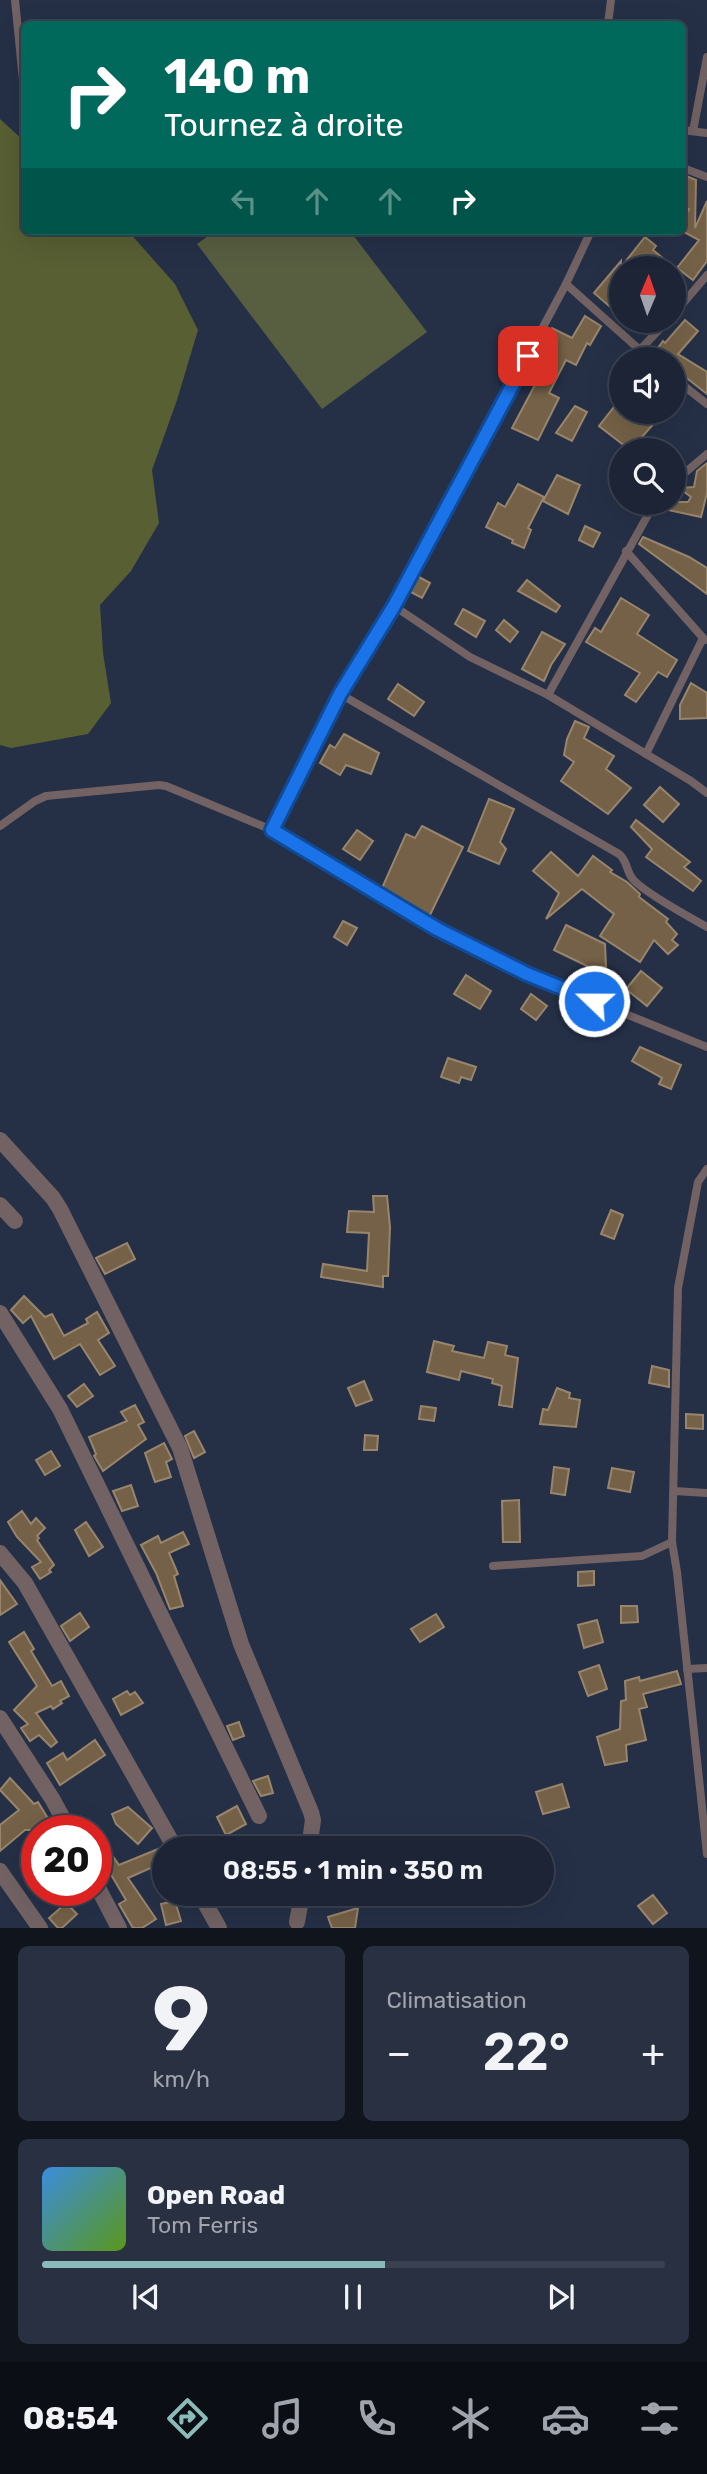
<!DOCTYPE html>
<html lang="fr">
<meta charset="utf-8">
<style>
body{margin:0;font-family:Rubik,sans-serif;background:#293041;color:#f1f3f6;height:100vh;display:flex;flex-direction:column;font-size:26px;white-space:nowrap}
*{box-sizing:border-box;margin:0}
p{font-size:23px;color:#a0a4ad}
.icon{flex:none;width:38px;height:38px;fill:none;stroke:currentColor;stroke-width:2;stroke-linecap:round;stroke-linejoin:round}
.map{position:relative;height:1928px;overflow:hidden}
.side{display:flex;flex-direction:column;gap:18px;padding:18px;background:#0f141d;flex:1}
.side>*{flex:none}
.banner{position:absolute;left:21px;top:21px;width:665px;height:214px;border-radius:10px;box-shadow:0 7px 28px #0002,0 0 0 2px #3a4150;background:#00695c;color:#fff;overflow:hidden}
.needle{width:46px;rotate:2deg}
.buttons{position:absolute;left:609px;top:256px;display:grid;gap:14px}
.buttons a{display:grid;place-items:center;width:77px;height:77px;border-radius:50%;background:#1c2435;box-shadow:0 7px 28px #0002,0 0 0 2px #3a4150;font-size:35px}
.speed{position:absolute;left:21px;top:1815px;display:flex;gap:14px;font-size:35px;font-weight:700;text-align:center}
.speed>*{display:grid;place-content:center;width:91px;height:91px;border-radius:50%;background:#1c2435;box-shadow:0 7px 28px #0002,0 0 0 2px #3a4150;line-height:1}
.speed .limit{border:10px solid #d22;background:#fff;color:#111}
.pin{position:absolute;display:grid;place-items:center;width:60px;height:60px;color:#fff;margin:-30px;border-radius:14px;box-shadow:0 4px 10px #0006}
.me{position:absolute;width:77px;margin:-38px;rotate:292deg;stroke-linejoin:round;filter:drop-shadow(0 0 5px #0008)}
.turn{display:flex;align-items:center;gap:24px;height:147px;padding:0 28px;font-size:32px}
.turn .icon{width:91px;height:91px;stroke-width:2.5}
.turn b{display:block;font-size:49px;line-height:60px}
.lanes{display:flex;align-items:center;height:66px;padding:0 28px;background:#0003;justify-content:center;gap:35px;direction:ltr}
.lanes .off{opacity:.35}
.big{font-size:52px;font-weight:600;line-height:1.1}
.side .tile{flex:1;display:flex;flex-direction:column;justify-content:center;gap:10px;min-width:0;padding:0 24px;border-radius:10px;background:#293041}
.side .dial{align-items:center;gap:0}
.dial b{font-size:91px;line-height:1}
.song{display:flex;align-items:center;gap:21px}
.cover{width:84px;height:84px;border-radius:10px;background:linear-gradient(135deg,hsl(210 70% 55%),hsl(90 70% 35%))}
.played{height:7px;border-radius:4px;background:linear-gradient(90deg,#8bbbb9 55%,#3a4150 55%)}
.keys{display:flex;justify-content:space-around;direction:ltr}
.heat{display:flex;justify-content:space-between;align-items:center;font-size:38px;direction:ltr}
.side .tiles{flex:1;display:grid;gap:18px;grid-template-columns:1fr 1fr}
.tile:last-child{grid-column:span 2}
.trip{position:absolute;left:152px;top:1836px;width:402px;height:70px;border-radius:35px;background:#1c2435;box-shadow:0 7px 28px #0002,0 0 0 2px #3a4150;font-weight:600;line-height:70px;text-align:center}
.tab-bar{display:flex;height:112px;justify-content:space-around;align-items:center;background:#0b0e15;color:#a0a4ad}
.tab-bar .icon{width:49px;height:49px}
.tab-bar .selected{color:#8bbbb9}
.tab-bar b{font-size:32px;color:#f1f3f6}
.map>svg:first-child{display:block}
.green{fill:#585e40}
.forest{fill:#585f33}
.building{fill:#746147;stroke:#99856b;stroke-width:2}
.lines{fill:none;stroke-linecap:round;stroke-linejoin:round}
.lane{stroke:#726263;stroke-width:8}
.street{stroke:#726263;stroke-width:16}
.route-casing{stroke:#114b97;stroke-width:18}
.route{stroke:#1a73e8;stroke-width:12}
</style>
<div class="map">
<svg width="707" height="1928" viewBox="0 0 707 1928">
<rect width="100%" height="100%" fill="#253047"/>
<path class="green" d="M215,231h135l77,101 -105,77 -125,-165z"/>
<path class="forest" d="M0,119l24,22v90h104l47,53 23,46 -21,70 -25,70 7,53 -28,48 -31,34 3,48 8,50 -23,31 -77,14 -11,-3z"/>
<g class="building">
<path d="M686,176l10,4 -1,48 12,-27v60l-14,19 -16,-12 22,-28 -17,-9v-9l7,-13 -7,-2v-23z"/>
<path d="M645,237l11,9 -3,4 22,18h-54v35l-6,8 -21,-18 27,-32v6z"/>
<path d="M585,316l16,10 -11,19 -3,-2 -11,22 -10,-5 -17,33 10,5 -21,42 -26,-12 24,-45 -10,-6 26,-49 20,10z"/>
<path d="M685,320l13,11 -20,23 29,18v22l-33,-26v-9h-12l-8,-6 9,-12 2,2z"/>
<path d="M621,398v13h44l-24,27 12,12h-23l-31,-24z"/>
<path d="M575,406l12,6 -15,29 -16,-8z"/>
<path d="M707,463v30l-6,24 -42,-9 2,-6h27l3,-5 -12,-9 15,-1 3,-16z"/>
<path d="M557,475l23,10 -12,29 -25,-13z"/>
<path d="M518,484l26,13 -16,31 3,2 -7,18 -12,-5 1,-3 -27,-13 12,-24 7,4z"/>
<path d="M585,526l15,7 -7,14 -14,-7z"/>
<path d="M643,537l46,20 18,11v26l-68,-50z"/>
<path d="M417,576l13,7 -8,15 -13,-7z"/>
<path d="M527,580l33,26 -4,6 -38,-21z"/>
<path d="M621,598l28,17 -12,19 40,26 -10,17 -9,-5 -22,30 -11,-7 15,-22 -54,-31 9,-14 6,4z"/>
<path d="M463,609l22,12 -9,16 -21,-13z"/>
<path d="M504,620l14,12 -8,10 -14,-12z"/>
<path d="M542,632l23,12 -14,21 -7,16 -22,-12z"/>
<path d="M691,683l16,10v25l-27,1v-14z"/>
<path d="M398,684l26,18 -10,14 -26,-17z"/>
<path d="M575,721l14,6 -5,11 30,18 -8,13 25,19 -23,26 -47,-33 13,-19 -10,-7 3,-16z"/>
<path d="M344,734l35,19 -8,21 -25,-9 -6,10 -20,-12 10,-18 5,3z"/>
<path d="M660,787l19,17 -16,18 -19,-17z"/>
<path d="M489,799l25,10 -14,33 6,7 -7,15 -31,-13z"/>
<path d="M636,820l54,42 -6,5 17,14 -8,10 -47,-34 6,-8 -21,-22z"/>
<path d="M422,826l41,21 -34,70 -47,-29 24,-54 9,4z"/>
<path d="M357,830l16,11 -13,19 -17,-11z"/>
<path d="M551,852l27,24 15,-20 19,14 -2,2 17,10 13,12 -1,3 29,22 -2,3 11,12 -5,6 6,5 -10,9 -14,-14 -14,22 -40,-26 14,-22 -32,-25 -36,30 13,-26 -26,-22z"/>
<path d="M343,921l14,7 -10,17 -13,-8z"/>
<path d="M566,925l39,19 1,23h-17l-35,-17z"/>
<path d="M641,971l21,17 -15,18 -21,-17z"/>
<path d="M466,975l25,16 -11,18 -26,-15z"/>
<path d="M531,994l16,12 -11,14 -15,-11z"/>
<path d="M640,1047l41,18 -10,24 -12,-5 3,-6 -30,-17z"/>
<path d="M448,1058l28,9 -5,13 -10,-3 -2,6 -18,-6z"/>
<path d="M373,1196h14l3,31 -2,49h-5v11l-62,-10 2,-13 44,7 2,-38 -22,-1 2,-21 25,1z"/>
<path d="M611,1210l12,5 -9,24 -13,-5z"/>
<path d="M127,1243l8,16 -30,15 -9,-16z"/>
<path d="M24,1296l21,21 7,-3 12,22 24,-13 -2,-4 11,-7 12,21 -11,7 17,26 -15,9 -20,-31 -26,15 -23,-43 -8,7 -12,-13z"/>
<path d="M434,1341l20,5 -2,5 32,7 4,-16 19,4 -2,9 13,3 -6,49 -13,-2 3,-19 -10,-3 1,-4 -32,-8 -2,9 -32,-8z"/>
<path d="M652,1366l17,4v17l-20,-4z"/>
<path d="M364,1381l8,19 -16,6 -8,-18z"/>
<path d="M84,1384l9,12 -16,11 -9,-11z"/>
<path d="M557,1388l13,5 -1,5 11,2 -4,27 -36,-3 3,-15 5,1z"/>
<path d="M135,1405l9,17 -6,3 8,14 -43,32 -9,-15 2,-2 -7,-17 38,-16 -6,-9z"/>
<path d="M421,1406l15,2 -2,13 -15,-2z"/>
<path d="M686,1414l17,1v14l-17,-1z"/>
<path d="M194,1431l11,21 -11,6 -9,-22z"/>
<path d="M365,1435l13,1 -1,14h-13z"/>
<path d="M164,1443l8,16 -6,3 5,15 -16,5 -10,-29z"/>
<path d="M51,1451l9,15 -15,9 -9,-15z"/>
<path d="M554,1467l15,2 -4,26 -14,-2z"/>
<path d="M612,1468l22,4 -4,20 -22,-4z"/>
<path d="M131,1485l7,21 -16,5 -9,-20z"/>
<path d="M519,1500l1,42h-17l-1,-41z"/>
<path d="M22,1511l9,13 5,-6 9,10 -8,8 2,2 -2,2 17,25 -5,5 2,2 -11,7 -8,-12 9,-5 -24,-25 -9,-15z"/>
<path d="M86,1522l17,25 -14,9 -14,-26z"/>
<path d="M183,1532l6,12 -20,9 9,21 -4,2 9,30 -13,3 -14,-36 -15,-28 17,-9 3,7z"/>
<path d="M594,1571v14l-16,1v-14z"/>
<path d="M0,1580l17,24 -17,11z"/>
<path d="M621,1606h16l1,16 -17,1z"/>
<path d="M80,1613l9,14 -19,14 -9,-15z"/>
<path d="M436,1614l8,13 -24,15 -9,-13z"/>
<path d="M597,1620l6,22 -19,6 -6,-23z"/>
<path d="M24,1632l10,17 -3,2 21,35 9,-5 8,15 -9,5 2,2 -9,6 -2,-3 -15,7 21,29 -6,5 -12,-12 -9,6 -9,-13 7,-4 -14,-14 23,-24 -28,-44z"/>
<path d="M599,1665l8,24 -19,7 -9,-24z"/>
<path d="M677,1671l4,13 -38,10 4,13 -8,2 7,31 -20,5 1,16 -22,4 -8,-28 23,-8 1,-28 5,-1 -1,-19 14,-4 1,4z"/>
<path d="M127,1691l3,4 5,-3 8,11 -22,12 -8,-16z"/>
<path d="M239,1722l5,14 -11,4 -6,-14z"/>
<path d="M95,1740l10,15 -45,30 -13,-22 16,-10 4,7z"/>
<path d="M268,1776l5,17 -12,3 -8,-15z"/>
<path d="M10,1778l24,26 4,-2 17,28h-30l-25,21v-26l19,-15 -19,-20z"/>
<path d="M562,1784l7,23 -26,7 -7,-22z"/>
<path d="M237,1806l9,18 -20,11 -9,-18z"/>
<path d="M128,1807l24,21 -14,16 -22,-20 -4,-10z"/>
<path d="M163,1847l1,15 -36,16 28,41 -14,9h-9l-14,-24 7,-4 -23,-39 9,-6 7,10z"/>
<path d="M653,1895l14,18 -14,11 -15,-18z"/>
<path d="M175,1901l6,20 -15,4 -5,-21z"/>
<path d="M66,1903l11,11 -15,14h-4l-9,-10z"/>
<path d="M358,1908l-3,20h-23l-4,-11z"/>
</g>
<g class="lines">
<g class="lane">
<path d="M15,0l9,90"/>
<path d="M608,24l3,-24"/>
<path d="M682,130l25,3"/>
<path d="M693,131l14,-74"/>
<path d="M683,168l24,9"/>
<path d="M566,284l84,75"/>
<path d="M674,314l33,-39"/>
<path d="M639,351l29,-31"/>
<path d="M674,378l33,26"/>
<path d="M674,482l33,-28"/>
<path d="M626,551l79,89"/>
<path d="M394,606l76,51 78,38 143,86 16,12"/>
<path d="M340,694l279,160c8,6 7,16 13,24 9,13 59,40 75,49"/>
<path d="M548,695l107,-193"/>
<path d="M646,754l57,-116"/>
<path d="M0,826l35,-25 11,-5 113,-11 7,1 106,44 68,-136 54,-88 172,-322 25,-53"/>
<path d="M272,830l165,99 90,45 180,73"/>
<path d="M707,1169l-9,13 -20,106 -6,254 5,30 30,282"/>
<path d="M674,1491l33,2"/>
<path d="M493,1566l149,-10 30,-14"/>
<path d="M687,1669l20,-1"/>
</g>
<g class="street">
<path d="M0,1140l53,58 7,11 120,239 61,196 70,168 2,8 -4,28"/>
<path d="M0,1205l15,16"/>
<path d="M0,1313l60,96 199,407"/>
<path d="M0,1553l25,30 150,265"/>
<path d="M0,1718l53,82 16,30"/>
<path d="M0,1871l40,57"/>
<path d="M96,1884l23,44"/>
<path d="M200,1894l19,34"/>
<path d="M297,1922l5,-28"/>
</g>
</g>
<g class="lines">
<g class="route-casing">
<path id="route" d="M528,356l-134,250 -54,88 -68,136 165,99 90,45 67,27"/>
</g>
<use href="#route" class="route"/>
</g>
</svg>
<div class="buttons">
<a><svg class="needle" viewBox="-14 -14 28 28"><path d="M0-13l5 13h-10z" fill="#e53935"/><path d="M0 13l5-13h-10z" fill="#a0a4ad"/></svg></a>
<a><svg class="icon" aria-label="sound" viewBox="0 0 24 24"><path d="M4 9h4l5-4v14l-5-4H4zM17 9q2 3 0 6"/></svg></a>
<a><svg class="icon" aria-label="search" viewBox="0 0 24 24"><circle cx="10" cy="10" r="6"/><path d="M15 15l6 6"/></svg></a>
</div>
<div class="speed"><div class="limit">20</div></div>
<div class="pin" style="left:528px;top:356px;background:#d93025"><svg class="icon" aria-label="arrive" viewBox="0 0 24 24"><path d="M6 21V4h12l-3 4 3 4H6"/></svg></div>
<svg class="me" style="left:594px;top:1001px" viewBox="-20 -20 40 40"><circle r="17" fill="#1a73e8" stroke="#fff" stroke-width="3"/><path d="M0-11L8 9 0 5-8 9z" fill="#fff"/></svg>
<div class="trip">08:55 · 1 min · 350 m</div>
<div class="banner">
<div class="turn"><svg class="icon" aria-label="right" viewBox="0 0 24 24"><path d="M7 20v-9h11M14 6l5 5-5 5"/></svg><div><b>140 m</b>Tournez à droite</div></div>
<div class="lanes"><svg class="icon off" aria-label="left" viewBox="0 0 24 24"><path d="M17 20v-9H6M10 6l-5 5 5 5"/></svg><svg class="icon off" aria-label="ahead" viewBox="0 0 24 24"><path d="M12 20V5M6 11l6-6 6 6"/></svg><svg class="icon off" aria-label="ahead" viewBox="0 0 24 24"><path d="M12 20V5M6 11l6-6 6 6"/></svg><svg class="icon" aria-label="right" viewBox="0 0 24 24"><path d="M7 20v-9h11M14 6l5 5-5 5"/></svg></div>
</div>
</div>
<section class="side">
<div class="tiles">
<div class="tile dial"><b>9</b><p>km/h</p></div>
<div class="tile"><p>Climatisation</p>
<div class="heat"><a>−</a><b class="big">22°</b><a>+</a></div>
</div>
<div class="tile">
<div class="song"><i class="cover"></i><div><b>Open Road</b><p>Tom Ferris</p></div></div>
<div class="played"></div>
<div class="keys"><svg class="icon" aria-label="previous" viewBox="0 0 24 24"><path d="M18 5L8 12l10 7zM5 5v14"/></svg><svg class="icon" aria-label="pause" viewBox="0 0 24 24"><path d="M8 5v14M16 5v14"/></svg><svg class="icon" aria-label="next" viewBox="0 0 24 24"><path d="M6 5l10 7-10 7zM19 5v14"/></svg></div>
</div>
</div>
</section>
<nav class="tab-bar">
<b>08:54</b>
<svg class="icon selected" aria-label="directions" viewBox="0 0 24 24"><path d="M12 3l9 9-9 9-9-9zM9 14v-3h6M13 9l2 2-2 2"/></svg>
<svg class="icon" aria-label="music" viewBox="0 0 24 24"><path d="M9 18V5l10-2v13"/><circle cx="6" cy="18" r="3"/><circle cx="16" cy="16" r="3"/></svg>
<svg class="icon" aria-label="phone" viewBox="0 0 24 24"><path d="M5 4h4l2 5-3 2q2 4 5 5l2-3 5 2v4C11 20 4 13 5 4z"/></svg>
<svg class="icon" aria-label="climate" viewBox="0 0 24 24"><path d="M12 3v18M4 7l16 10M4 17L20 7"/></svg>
<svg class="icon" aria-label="car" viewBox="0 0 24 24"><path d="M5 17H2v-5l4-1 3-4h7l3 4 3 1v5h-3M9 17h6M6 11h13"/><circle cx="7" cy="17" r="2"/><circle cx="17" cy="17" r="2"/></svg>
<svg class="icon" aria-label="filters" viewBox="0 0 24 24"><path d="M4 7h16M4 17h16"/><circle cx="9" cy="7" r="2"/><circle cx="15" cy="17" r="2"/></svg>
</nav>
